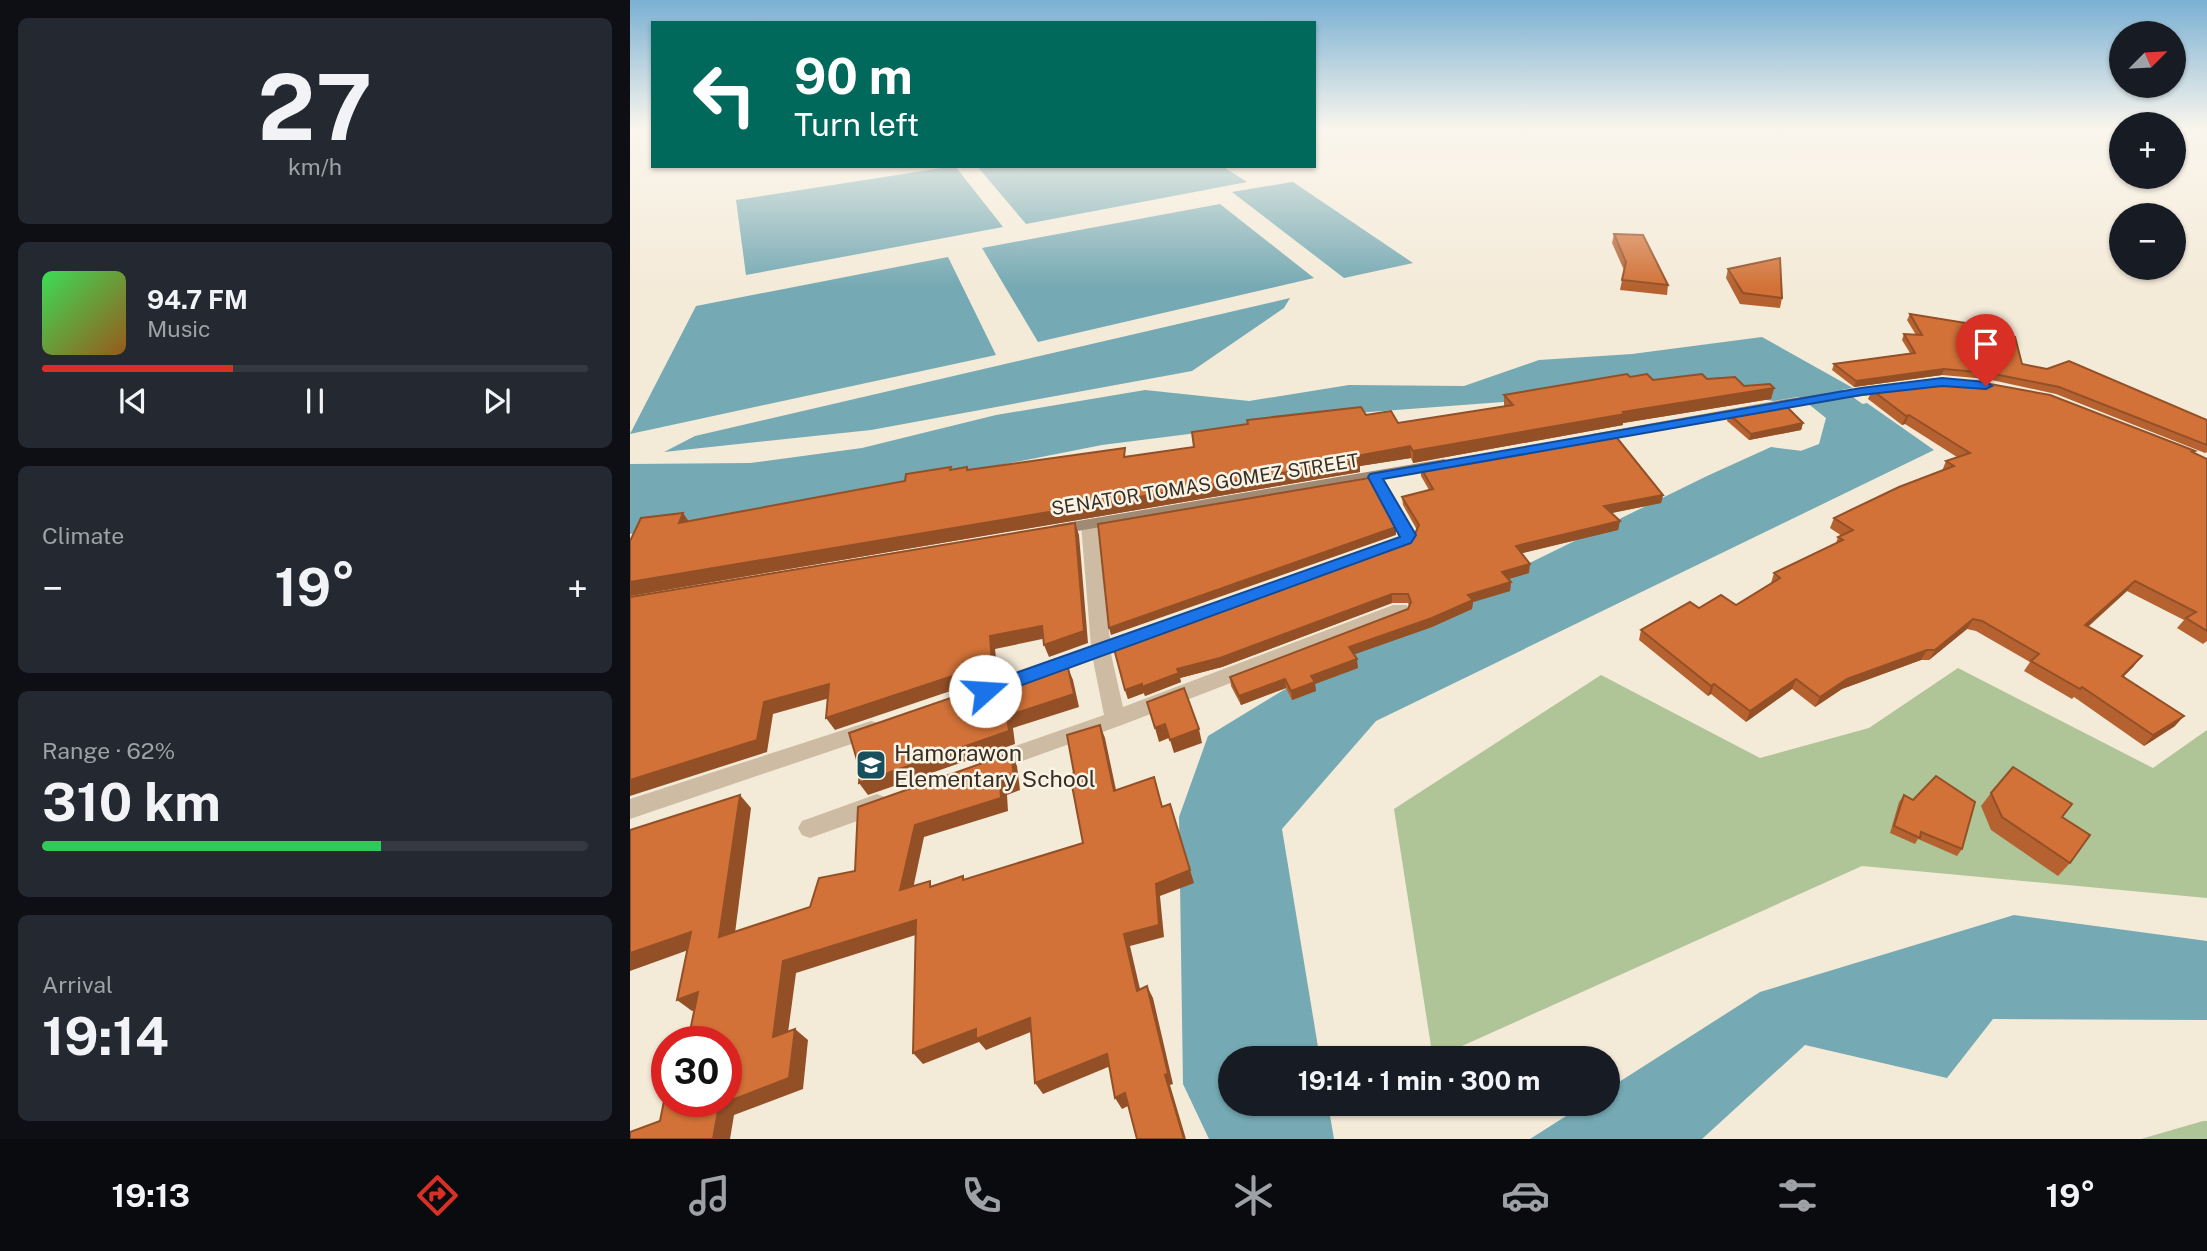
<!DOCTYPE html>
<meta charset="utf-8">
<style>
body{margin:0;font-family:"Public Sans",sans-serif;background:#242831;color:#f1f3f6;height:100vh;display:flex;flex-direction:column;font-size:26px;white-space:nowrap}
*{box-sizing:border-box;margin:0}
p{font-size:23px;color:#9ea1a6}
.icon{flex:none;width:38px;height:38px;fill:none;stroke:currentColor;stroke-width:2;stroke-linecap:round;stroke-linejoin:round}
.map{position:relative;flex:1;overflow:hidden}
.panel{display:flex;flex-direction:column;gap:18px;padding:18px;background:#0d0f14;width:630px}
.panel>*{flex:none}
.banner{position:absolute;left:21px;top:21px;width:665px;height:147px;border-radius:0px;box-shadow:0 2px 5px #0004;background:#00695c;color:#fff;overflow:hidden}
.needle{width:46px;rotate:66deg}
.fabs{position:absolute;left:1479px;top:21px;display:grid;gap:14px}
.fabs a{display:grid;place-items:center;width:77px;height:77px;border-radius:50%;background:#171b24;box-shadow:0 2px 5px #0004;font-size:35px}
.speed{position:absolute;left:21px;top:1026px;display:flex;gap:14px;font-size:35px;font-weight:700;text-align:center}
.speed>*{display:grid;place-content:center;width:91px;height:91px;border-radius:50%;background:#171b24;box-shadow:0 2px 5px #0004;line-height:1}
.speed .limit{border:10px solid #d22;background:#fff;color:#111}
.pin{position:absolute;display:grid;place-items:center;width:60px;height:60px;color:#fff;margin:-72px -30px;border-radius:50% 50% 50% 0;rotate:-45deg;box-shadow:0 0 7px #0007}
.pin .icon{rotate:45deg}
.me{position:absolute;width:77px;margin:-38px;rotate:71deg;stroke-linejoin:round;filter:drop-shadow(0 0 5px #0008)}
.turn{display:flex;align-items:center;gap:24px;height:147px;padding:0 28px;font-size:32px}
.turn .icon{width:91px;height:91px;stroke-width:2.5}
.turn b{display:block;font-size:49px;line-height:60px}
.big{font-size:52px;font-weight:700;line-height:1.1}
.panel .widget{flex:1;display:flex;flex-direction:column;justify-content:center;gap:10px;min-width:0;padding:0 24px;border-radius:10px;background:#242831}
.panel .dial{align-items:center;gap:0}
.dial b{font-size:91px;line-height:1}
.song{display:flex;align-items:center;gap:21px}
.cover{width:84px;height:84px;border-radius:10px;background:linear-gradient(135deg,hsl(130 70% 55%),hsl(30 70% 35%))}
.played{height:7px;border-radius:4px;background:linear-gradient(90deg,#d93025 35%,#363941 35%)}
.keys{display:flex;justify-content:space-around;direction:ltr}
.heat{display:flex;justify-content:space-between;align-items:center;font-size:38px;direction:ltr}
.charge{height:10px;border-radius:5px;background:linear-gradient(90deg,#34c759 62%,#363941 0)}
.trip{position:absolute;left:588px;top:1046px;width:402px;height:70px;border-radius:35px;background:#171b24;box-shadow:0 2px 5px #0004;font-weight:700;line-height:70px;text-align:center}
.tab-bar{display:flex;height:112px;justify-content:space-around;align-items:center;background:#090b0e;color:#9ea1a6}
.tab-bar .icon{width:49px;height:49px}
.tab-bar .current{color:#d93025}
.tab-bar b{font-size:32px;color:#f1f3f6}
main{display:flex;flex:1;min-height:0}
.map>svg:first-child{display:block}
.green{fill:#afc497}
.water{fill:#75a9b3}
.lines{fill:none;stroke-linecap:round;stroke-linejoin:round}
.river{fill:#75a9b3;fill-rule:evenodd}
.minor{fill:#cdbca3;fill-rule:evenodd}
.secondary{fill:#a18a74;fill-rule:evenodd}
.trunk{fill:#6a5848;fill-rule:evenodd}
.wall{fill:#b56230}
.shaded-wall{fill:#935027}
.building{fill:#d27238;stroke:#935027;stroke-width:2}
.route{fill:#1a73e8;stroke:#114b97;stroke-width:2}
.labels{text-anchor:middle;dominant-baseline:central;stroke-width:5;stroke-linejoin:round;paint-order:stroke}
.street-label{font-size:19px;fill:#372e26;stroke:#fbf4e5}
.near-poi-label{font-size:23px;fill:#372e26;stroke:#fbf4e5;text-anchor:start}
</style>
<main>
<section class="panel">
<div class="widget dial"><b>27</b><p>km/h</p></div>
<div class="widget">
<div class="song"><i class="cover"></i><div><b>94.7 FM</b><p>Music</p></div></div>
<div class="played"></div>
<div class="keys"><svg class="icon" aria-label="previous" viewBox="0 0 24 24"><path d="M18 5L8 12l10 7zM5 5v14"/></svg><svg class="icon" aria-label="pause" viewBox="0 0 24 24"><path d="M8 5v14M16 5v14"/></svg><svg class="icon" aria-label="next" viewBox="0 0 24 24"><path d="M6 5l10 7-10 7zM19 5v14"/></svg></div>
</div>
<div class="widget"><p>Climate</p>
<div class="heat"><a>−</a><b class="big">19°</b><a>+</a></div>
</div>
<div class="widget"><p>Range · 62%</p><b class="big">310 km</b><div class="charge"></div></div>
<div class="widget"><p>Arrival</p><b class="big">19:14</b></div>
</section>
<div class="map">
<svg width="1577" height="1139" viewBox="0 0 1577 1139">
<rect width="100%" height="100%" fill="#f4ead8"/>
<g class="green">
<path d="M1328,668l195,100 54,-38v168l-345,-32 -429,193 -39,-250 207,-134 159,83 109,-30z"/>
<path d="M1573,1121h4v18h-66z"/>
</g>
<g class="water">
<path d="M325,166l48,61 -257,48 -10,-75z"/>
<path d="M347,166h245l25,16 -221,42z"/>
<path d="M662,182h1l120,81 -69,15 -112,-86z"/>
<path d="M590,204l94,74 -276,64 -56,-94z"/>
<path d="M318,257l48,98 -366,79 66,-128z"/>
<path d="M660,298l-6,10 -92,63 -321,59 -207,22 31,-16z"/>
<path d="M1132,337l91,51 -79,13 -110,-16 -123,14 -185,14 -254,32 -334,66 -138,23v-70l120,-1 112,-15 134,-33 149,-25 104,11 100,-16 115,1 75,-26 93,-6z"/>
<path d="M1237,403l67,47 -558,271 -94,108 38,230h-90v45h98l6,35h-125l-26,-55 -4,-267 29,-81 130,-79 369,-181 64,-29 48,6 17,-23 -11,-17z"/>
<path d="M1384,915l193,26v79l-214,-1 -46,59 -142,-33 -103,94h-172l55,-35h23v-15l152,-97z"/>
</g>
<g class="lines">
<path class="river" d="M1125,354l46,6 63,45 7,9c-3,12 -3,27 -8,38 -10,21 -47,25 -65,20l-7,-10 7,-10 21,-8 7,-26 -49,-39 -36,-5 -6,-8 6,-8z"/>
<g class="minor">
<path d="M745,472l8,5 34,58 -5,9 -109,39h-12l-3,-4 3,-4 109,-39 -33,-59z"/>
<path d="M459,519l8,5 13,116 25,-9 7,2 3,5 -3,5 -31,11 12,53 270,-102h14l2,5 -2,5 -285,110 -133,48 -8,-3 -3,-6 3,-6 123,-43 -11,-55 -119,43 -7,-2 -3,-6 3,-6 124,-43 -10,-122z"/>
<path d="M241,721l7,2 4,6 -4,6 -248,84v-20z"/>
<path d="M247,794l8,3 3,7 -3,7 -75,27 -8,-3 -4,-7 4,-7z"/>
</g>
<g class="secondary">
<path d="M1263,384l7,4 -2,3 -111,16 -195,35 -7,-4 7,-4 195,-35z"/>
<path d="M814,459l8,5 -3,3 -395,68 -8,-5 8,-5z"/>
</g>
<path class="trunk" d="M1566,128h11v4z"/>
</g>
<g class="wall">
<path d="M984,234l54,51 -1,10 -47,-5 4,-20 -12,-27z"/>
<path d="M1098,269l54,29 -2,10 -40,-4 -14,-26z"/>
<path d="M1280,314l82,20 30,30 185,56v32l-2,1 -149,-59 -69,-15 -45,-4 -88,12 -22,-17 2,-6 76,-11 -8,-13 2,-6 12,1 -9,-15z"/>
<path d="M1000,377l23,3 54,-1 37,7 30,2 -3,11 -148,24v2l-210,38 -2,-5 -51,8v6l-730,124v-55l53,-28 5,8 217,-40 62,-14 1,3 159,-13 67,-10 172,-32 32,8 106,-17v-11z"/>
<path d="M1242,390l323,61 -1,2 13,6v182l-4,3 -26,-16 7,-8 -57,-29 -39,36 46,39 -10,10 51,50 -31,20 -70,-49 -2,2 -48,-28 6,-9 -54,-31 -9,-2 -38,31h-8l-79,29 -27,18 -23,-18 -46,33 -35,-28 -3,2 -69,-56 2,-10 58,-22 37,-3 35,-22 3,-10 62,-30 2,-6 4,-1 -12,-8 4,-10 108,-47 4,-10 11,-4 -52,-33 -3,1 -34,-26z"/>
<path d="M1099,414l74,9 -2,7 -52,10 -22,-19z"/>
<path d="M791,468l242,27 -2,8 -50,10 9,8 -2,9 -96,23 7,20 -21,6 3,3 -1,9 -37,11 -1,7 -40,18 -78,27 4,14 -43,16 1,7 -24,9 -6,-12 -45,17 -10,-19 -1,-9 178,-68 1,-3 -1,-3h-16l-170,64 -42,11 1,4 -36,14 -1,-3 -16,6 -3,-9 288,-152 4,-8 -14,-25 -1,-8 27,-7 -8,-14z"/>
<path d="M1361,793l71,24 8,46 -12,13 -67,-46 -10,-24z"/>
<path d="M1274,795l58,54 -5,7 -39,-17 -3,5 -25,-11 9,-31z"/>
</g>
<g class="shaded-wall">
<path d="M1314,369l-2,6 -88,12 2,-6z"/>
<path d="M1144,388l-3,11 -148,24v2l-210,38v-12l210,-39z"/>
<path d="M1279,415l-4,9 -3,1 4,-9z"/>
<path d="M1173,423l-2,7 -52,10 2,-6z"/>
<path d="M780,446l1,12 -51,8v6l-730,124v-14z"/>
<path d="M1033,495l-2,8 -59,12 2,-9z"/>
<path d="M53,513l8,12 -12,-2z"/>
<path d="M990,521l-2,9 -103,25 1,-9z"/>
<path d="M445,523l4,12 9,108 -39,14 -5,-12z"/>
<path d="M766,527v8l-285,100 -2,-7z"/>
<path d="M900,564l-1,9 -27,8v-9z"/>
<path d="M1505,581l-8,10 -49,44 7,-10z"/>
<path d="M881,582l-1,9 -37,11 -1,7 -40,18 -82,29 -1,-9 119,-52z"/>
<path d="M762,594v9l-170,64 -42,11 1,4 -36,14 -1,-3 -16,6 -3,-9 52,-21z"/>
<path d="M1343,619l-6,10 -38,31 6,-10z"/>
<path d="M412,626l5,12 -52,11 3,26 -163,55 -9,-12 164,-82z"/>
<path d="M1297,650l-6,10 -79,29 -27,18 5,-10 27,-18z"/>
<path d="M1512,656l-8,10 -20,20 8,-10z"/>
<path d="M727,659l1,9 -43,16 1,7 -24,9 -1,-9 20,-15z"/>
<path d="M438,668l5,12 6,27 -66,21 2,16 -147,51 -9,-12 148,-67z"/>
<path d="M655,679l1,9 -45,17 -2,-9z"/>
<path d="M1166,679l-4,10 -46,33 4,-11z"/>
<path d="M199,684l8,12 -64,18 -6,38 -137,44v-16l134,-78z"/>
<path d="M1084,684l-3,10 -3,2 3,-10z"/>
<path d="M1554,716l-9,10 -31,20 9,-11z"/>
<path d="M535,724l4,14 -10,4 -4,-14z"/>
<path d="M470,725l5,13 14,66 -5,-13z"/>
<path d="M569,729l3,14 -28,10 -4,-13z"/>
<path d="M381,753l6,13 3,24 -13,5 1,16 -84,26 -14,66 -10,-13 15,-65 85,-43z"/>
<path d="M110,795l11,13 -18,141 -14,-12z"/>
<path d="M540,804l24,79 -34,13 4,41 -34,9 13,56 -6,-11 -13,-57 32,-50z"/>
<path d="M286,920l9,12 -129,41 -10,75 -13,-11 10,-76z"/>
<path d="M61,932l14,12 -75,27v-18z"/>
<path d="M517,986l6,12 20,86 -3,1 16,54h-2l-19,-64z"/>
<path d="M68,992l15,12 -21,7 -15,-11z"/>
<path d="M400,1018l8,11 -52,21 -7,-8 -56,22 -10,-11 63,-24z"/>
<path d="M165,1029l13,11 -5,49 -69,26 -4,24h-17l6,-34z"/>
<path d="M477,1054l6,11 -70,29 -8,-11z"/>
<path d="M495,1093l7,11 -10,5 -7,-11z"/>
</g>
<g class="building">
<path d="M984,234l29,1 25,50 -46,-5 4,-18z"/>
<path d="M1150,258l2,40 -39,-5 -15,-24z"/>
<path d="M1280,314l81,13 1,7 23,3 7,27 25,5 22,-8 138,59v25l-148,-58 -70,-14 -45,-4 -88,12 -22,-17 81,-11 -11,-19 18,1z"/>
<path d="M997,374l3,3 17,-3 6,6 49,-6 5,5 28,-2 9,9 26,-2 4,4 -151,24 2,2 -212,37 -3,-5 -53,10 3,4 -730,122v-41l11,-23 42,-5 -4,10 226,-42 1,-7 45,-7 -1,3 17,-3v3l158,-22 -1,9 70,-10 -2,-15 56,-8 -1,-4 114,-13 5,8 25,-4 7,12 115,-18 -9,-10z"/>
<path d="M1316,380l44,4 60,11 145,56 -3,1 15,7v172l-21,-13 10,-6 -61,-31 -50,44 57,31 -20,20 62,40 -31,19 -71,-48 -2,2 -49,-28 8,-7 -57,-33 -9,-2 -38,31h-8l-80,29 -27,18 -24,-18 -46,32 -36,-27 -3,2 -70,-56 49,-28 9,6 22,-13 15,10 44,-27 -6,-5 69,-33 -5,-3 15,-7 -19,-12 65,-31 55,-21 -8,-5 24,-8 -61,-38 -3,1 -34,-26z"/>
<path d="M1154,404l19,19 -52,11 -22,-20z"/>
<path d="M983,433l50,62 -59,11 16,15 -104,25 14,18 -28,8 9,10 -43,13 5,5 -41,18 -83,29 8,12 -46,17 4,6 -24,9 -6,-12 -46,17 -9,-19 178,-68 3,-7 -3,-8h-16l-172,64 -43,11 2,4 -37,14v-3l-17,6 -12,-45 300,-107 6,-13 -17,-28 31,-8 -12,-21z"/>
<path d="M739,478l27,49 -287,101 -11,-104z"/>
<path d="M445,523l9,108 -40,14 -2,-19 -52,10 2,27 -166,55 3,-34 -65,18 -7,38 -127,40v-183z"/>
<path d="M438,668l6,26 -67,22 2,15 -150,52 1,-13 -11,-37 145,-50 1,8z"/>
<path d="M554,688l15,41 -29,11 -5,-16 -10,4 -8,-26z"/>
<path d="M470,725l14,66 40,-14 8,30 8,-3 20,66 -34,14 3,41 -35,9 13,57 10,-5 21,87 -3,2 19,64h-47l-12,-46 -10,5 -8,-44 -72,29 -5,-65 -54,21v-10l-63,24 3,-133 -133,41 -10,76 22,-8 -6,49 -70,27 -6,34h-83v-7l30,-11 7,-35v15h59v-60h-38l10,-49 -21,8 14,-68 -61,21v-123l110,-35 -21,142 91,-30 9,-29 36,-7 3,-64 153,-54 3,24 -14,5 1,16 -86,27 -15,65 30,-9v6l33,-11v4l120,-37 -13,-68 4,-2 -7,-38z"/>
<path d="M1383,767l59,37 -10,13 28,18 -20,28 -68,-46 -11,-24z"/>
<path d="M1306,776l39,26 -13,47 -41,-17 -1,6 -26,-12 10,-31 9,5z"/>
</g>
<linearGradient id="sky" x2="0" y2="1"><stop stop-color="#7ab0d3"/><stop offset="0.45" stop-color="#faf6ed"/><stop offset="1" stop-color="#faf6ed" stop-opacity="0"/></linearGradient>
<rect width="1577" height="287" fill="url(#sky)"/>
<path class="route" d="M1312,378l44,4 6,4 -6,3 -44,-3 -81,9 -478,84 33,56 -5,8 -419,153h-13l-3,-5 3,-5 421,-149 -32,-60 2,-3 491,-86z"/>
<defs>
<g id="school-square" transform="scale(1.575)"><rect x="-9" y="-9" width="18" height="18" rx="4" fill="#174f5d" stroke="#fbf4e5"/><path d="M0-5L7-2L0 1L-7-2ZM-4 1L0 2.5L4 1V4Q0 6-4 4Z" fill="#fff"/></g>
</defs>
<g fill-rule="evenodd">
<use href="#school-square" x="241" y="765"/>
</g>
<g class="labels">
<g class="street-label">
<text transform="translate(575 484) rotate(-9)">SENATOR TOMAS GOMEZ STREET</text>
</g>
<g class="near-poi-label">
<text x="264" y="752">Hamorawon<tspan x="264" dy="26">Elementary School</tspan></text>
</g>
</g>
</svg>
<div class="fabs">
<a><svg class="needle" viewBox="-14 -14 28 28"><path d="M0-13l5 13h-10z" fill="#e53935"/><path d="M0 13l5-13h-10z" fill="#9ea1a6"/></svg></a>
<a>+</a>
<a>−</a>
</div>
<div class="speed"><div class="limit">30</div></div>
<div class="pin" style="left:1356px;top:386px;background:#d93025"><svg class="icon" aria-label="arrive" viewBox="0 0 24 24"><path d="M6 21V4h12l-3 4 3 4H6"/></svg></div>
<svg class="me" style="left:355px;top:691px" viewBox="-20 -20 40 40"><circle r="19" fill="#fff"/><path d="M0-13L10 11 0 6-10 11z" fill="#1a73e8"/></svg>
<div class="trip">19:14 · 1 min · 300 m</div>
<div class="banner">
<div class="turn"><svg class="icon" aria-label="left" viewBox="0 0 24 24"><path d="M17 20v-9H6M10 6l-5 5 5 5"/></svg><div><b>90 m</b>Turn left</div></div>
</div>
</div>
</main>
<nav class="tab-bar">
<b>19:13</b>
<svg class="icon current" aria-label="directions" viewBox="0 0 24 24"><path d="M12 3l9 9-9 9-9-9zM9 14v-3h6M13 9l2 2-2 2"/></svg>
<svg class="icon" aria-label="music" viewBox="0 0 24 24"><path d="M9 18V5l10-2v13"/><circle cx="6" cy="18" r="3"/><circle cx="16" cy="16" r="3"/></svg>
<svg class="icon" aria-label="phone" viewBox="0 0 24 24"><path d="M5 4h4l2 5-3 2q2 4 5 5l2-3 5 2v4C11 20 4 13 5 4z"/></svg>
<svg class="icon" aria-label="climate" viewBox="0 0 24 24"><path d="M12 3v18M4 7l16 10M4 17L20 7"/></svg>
<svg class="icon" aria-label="car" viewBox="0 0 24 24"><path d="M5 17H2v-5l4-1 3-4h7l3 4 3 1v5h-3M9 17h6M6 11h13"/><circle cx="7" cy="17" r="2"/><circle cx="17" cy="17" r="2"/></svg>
<svg class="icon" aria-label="filters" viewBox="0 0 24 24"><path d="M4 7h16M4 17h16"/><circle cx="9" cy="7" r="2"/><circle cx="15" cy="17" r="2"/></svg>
<b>19°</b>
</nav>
